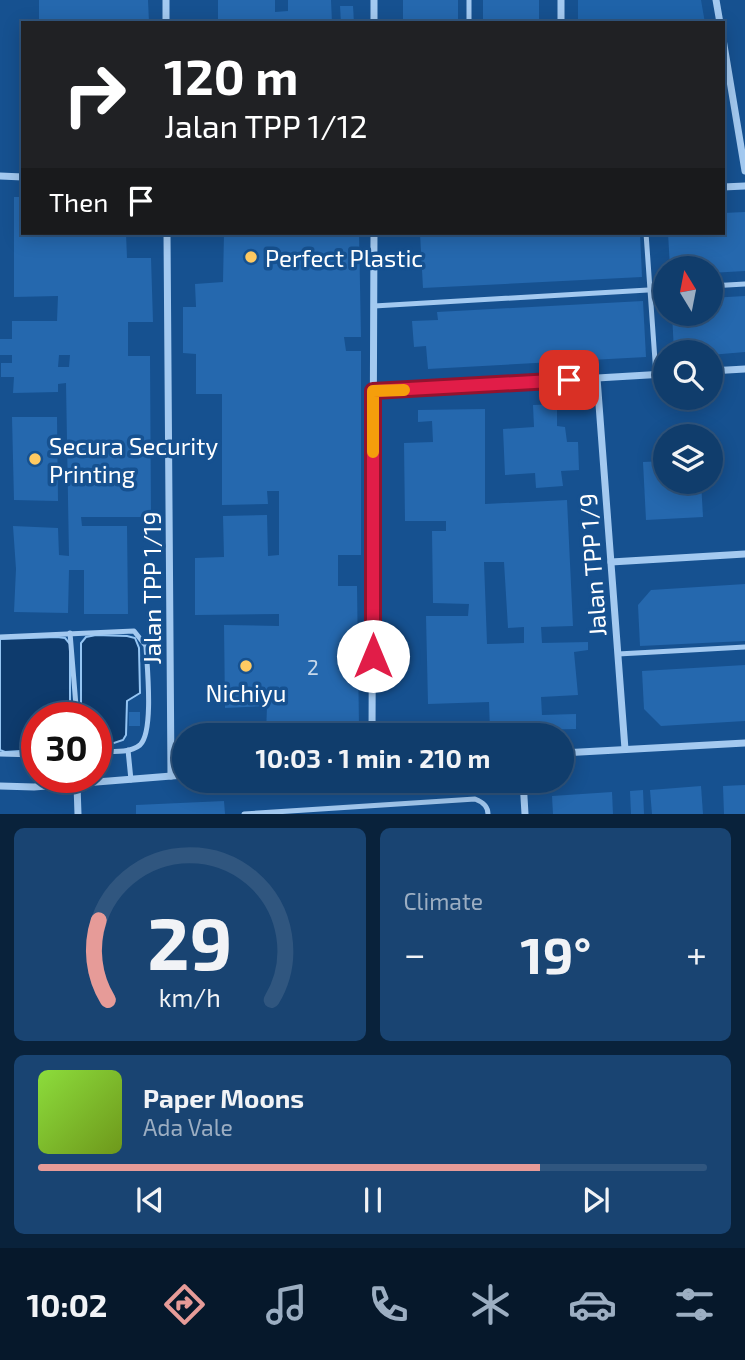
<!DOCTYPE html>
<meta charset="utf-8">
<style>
body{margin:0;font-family:"Exo 2",sans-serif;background:#194472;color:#f1f3f6;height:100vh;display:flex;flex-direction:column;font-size:26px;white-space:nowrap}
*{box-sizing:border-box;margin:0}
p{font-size:23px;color:#9caec2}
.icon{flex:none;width:38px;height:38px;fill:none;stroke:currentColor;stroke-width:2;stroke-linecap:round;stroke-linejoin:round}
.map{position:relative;height:814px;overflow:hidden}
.details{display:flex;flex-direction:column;gap:14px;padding:14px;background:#09223b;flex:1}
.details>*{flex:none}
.banner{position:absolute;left:21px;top:21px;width:704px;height:214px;border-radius:0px;box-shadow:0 4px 18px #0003,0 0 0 2px #30567f;background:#202124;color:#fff;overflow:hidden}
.needle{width:46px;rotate:350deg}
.fabs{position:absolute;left:653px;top:256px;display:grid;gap:14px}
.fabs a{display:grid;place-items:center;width:70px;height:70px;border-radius:50%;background:#103d6c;box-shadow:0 4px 18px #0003,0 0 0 2px #30567f;font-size:35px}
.speed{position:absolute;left:21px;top:702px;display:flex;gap:14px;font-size:35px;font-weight:700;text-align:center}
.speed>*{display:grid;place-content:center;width:91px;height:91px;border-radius:50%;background:#103d6c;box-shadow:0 4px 18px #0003,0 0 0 2px #30567f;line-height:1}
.speed .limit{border:10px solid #d22;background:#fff;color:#111}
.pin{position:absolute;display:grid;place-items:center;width:60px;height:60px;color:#fff;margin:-30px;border-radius:14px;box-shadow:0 4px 10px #0006}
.me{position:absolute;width:77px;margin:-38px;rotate:0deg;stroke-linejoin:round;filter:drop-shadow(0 0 5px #0008)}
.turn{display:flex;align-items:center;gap:24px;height:147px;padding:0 28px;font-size:32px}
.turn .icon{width:91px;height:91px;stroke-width:2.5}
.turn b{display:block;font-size:49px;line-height:60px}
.then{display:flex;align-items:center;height:66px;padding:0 28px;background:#0003;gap:14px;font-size:26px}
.big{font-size:52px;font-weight:700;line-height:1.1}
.details .widget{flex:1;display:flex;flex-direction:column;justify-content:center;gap:10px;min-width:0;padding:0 24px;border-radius:10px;background:#194472}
.details .dial{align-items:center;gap:0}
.dial svg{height:182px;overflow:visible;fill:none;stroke:#30567f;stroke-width:7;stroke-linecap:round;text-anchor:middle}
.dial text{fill:#f1f3f6;stroke:none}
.song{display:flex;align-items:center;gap:21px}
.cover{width:84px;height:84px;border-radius:10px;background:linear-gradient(135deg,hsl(90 70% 55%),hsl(80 70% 35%))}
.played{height:7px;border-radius:4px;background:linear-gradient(90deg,#e69b98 75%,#30567f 75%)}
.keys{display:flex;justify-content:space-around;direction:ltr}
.heat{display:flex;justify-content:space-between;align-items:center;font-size:38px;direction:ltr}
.details .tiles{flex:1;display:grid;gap:14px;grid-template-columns:1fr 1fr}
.widget:last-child{grid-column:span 2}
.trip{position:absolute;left:172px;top:723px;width:402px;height:70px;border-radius:35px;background:#103d6c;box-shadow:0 4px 18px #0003,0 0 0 2px #30567f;font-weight:700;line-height:70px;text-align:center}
.dock{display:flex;height:112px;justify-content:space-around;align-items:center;background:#06182b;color:#9caec2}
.dock .icon{width:49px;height:49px}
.dock .active{color:#e69b98}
.dock b{font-size:32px;color:#f1f3f6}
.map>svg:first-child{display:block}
.green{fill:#1f63a9}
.water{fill:#0e3b6d;stroke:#95c5f3;stroke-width:2}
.building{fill:#2568ae;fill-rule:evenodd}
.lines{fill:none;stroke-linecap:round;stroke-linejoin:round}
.service{stroke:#a3c9f0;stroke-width:5}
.minor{stroke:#a3c9f0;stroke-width:7}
.route-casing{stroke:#92132f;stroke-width:18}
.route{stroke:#e11d48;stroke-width:12}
.slow{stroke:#f59e0b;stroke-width:12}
.poi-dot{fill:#ffca62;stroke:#165190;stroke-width:2.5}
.labels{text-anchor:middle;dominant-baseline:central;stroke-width:7;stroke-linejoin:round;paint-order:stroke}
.number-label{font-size:21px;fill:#c8d9eb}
.poi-label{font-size:24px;fill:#fff;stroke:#165190;text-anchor:start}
.street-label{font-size:24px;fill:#fff;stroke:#165190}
</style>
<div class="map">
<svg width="745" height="814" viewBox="0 0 745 814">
<rect width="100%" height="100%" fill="#165190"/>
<path class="green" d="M578,0h123l4,23h-127z"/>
<g class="water">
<path d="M96,635l31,1 8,2 4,10 1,45 -13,8 -1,34 -3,5 -18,6 -9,-2v-26l-15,-1v-74l5,-6z"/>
<path d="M57,637l8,1 5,6v73l-33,1v32l-32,2 -5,-2v-111z"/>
</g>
<g class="building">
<path d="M39,0h109l1,23 -110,-1z"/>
<path d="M218,0h57v12l13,-1v-11h43l1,23h-114z"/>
<rect x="403" y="0" width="55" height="23"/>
<rect x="483" y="0" width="56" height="23"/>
<path d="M340,6h13l1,17h-13z"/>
<path d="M14,197h9v36h103l1,25h24l2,64h-25v34h22l1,161h-70l1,9h45l1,88h-44v-44h-15l-1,43 -54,-1 2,-43 -3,-43 45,2 1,27 10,1 -3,-173 -8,1v8l-45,1 1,-16h-13v-14h11v-8h-12v-16h12v-18h45l1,-25 -44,1zM59,355h11l-1,12h-11z"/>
<path d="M745,212v59l-35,2v-5h-40l-2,-35h55v-20z"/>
<path d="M224,233h135l2,104h-17l2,14h15v204h-23v31h19l2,142 -10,7h-83l1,-29 -42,2 -1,-83 55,1v-12l-84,1v-57l29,-1 -1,-41 44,-1 1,41 11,-1v-64h-12l1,13 -46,1v-111h-26v-40l-13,-1v-46h13l-1,-23 28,-2z"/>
<path d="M420,233h220l2,44 -219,11z"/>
<path d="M745,296v56l-35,3v-3h-36l-2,-39h38v-15z"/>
<path d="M643,301l3,56 -218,12 -2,-23 -12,1 -2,-26 26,-1 -1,-8z"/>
<path d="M557,404v22l8,1 2,15h11l1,28 -18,1 2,15 -27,2 -1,-15 -30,2 -2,-46 31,-2 -1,-22z"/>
<path d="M485,409v95l82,-4 6,126 -32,1 1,16 46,-1v8l-14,2 4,43 -37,2 1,18 34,-1v15l-86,2 -1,-29 -61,2 -2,-88h42l1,-12 -36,-1 -1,-72h14v-10h-41l-1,-78 29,-1 -1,-21 -14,1v-12zM484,562h20l4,66 16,-1v16l-37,1z"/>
<path d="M12,417h45l1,84 -44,-1z"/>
<path d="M665,461v20h36l2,36 -57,3 -3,-58z"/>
<path d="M745,584v57l-105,5 -2,-41 13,-15z"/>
<path d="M745,665v56l-84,5 -17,-17 -2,-38z"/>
<rect x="129" y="712" width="11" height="14"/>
<path d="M745,785v29h-21l-1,-28z"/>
<path d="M701,786l2,28h-51l-2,-24z"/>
<path d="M643,790l1,24h-13l-1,-23z"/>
<path d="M612,792l1,22h-60l-1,-18z"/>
<path d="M224,801l1,13h-89v-9z"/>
</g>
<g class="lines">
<g class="service">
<path d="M469,0v23"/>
<path d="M646,233l10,142"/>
<path d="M710,286l35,-2"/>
<path d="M374,306l291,-17"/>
<path d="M70,633l7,85"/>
<path d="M0,637l134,-6 12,15c1,20 8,86 -6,99 -11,9 -30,6 -44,6"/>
<path d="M618,654l127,-7"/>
<path d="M128,750l3,30"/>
<path d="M0,754l37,1"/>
<path d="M244,814l231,-15c8,3 13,7 13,15"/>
</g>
<g class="minor">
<path d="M166,0v23"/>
<path d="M561,0v23"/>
<path d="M716,0l4,23"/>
<path d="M374,23v-23"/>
<path d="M723,39l22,132"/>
<path d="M0,176l23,1"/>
<path d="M723,187l22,-1"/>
<path d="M167,233l4,543"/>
<path d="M710,371l35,-2"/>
<path d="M597,378l28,371"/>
<path d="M373,391l292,-17"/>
<path d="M611,562l134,-8"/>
<path d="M372,735l2,-502"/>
<path d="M562,753l183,-10"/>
<path d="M523,780l2,34"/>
<path d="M77,785l1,29"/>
<path d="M0,786l34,1 150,-12"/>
</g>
</g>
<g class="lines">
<g class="route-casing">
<path id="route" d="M373,656v-265l196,-11"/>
</g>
<use href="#route" class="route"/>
<path class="slow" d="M373,452v-61l31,-1"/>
</g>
<g class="poi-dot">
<circle cx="251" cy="257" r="7"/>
<circle cx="35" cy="459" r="7"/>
<circle cx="246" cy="666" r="7"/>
</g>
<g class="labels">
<g class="number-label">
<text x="313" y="666">2</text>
</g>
<g class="poi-label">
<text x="265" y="257">Perfect Plastic</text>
<text x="49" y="445">Secura Security<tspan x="49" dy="28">Printing</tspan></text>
<text x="246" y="692" text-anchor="middle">Nichiyu</text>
</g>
<g class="street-label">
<text transform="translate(592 565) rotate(-94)">Jalan TPP 1/9</text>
<text transform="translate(151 588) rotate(-90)">Jalan TPP 1/19</text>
</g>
</g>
</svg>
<div class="fabs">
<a><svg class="needle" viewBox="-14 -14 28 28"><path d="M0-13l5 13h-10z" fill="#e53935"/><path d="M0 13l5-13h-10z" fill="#9caec2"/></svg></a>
<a><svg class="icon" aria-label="search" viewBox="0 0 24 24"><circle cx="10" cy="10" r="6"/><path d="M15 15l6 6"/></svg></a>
<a><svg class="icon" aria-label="layers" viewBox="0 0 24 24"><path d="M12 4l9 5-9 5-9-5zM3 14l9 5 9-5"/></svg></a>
</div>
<div class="speed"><div class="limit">30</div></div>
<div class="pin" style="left:569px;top:380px;background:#d93025"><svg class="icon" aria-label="arrive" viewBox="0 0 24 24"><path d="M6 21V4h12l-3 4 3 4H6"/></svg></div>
<svg class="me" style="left:373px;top:656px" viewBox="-20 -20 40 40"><circle r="19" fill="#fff"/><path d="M0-13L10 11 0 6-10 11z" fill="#e11d48"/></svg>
<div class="trip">10:03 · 1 min · 210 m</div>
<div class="banner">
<div class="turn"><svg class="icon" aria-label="right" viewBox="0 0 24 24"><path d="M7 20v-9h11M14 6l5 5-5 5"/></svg><div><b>120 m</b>Jalan TPP 1/12</div></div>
<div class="then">Then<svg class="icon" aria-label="arrive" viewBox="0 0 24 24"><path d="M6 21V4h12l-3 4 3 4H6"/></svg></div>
</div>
</div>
<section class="details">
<div class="tiles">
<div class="widget dial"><svg viewBox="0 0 100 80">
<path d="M14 69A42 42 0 1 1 86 69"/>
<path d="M14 69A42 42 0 0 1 10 34" stroke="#e69b98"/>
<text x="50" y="56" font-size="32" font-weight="700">29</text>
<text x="50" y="72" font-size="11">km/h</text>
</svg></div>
<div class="widget"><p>Climate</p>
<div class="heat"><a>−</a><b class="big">19°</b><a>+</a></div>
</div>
<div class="widget">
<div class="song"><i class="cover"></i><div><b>Paper Moons</b><p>Ada Vale</p></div></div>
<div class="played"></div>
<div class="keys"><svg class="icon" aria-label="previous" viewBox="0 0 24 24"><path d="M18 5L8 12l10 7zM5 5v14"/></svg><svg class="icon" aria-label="pause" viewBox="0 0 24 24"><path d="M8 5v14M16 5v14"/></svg><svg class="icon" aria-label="next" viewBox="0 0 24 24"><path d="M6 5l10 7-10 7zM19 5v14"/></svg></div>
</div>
</div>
</section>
<nav class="dock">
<b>10:02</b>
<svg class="icon active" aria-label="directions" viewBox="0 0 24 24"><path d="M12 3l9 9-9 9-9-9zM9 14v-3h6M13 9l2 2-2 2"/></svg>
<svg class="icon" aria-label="music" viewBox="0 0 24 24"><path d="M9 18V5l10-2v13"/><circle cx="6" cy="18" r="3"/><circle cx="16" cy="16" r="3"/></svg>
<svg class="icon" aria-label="phone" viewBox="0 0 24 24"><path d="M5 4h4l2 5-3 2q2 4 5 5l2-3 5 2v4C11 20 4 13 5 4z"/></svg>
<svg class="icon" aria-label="climate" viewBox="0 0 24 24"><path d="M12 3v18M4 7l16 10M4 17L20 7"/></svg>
<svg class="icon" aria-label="car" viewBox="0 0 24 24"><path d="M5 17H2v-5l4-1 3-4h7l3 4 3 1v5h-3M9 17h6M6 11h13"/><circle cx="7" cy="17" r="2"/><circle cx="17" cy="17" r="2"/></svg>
<svg class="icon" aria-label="filters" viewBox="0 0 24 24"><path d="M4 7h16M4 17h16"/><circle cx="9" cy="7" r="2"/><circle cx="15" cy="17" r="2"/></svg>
</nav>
